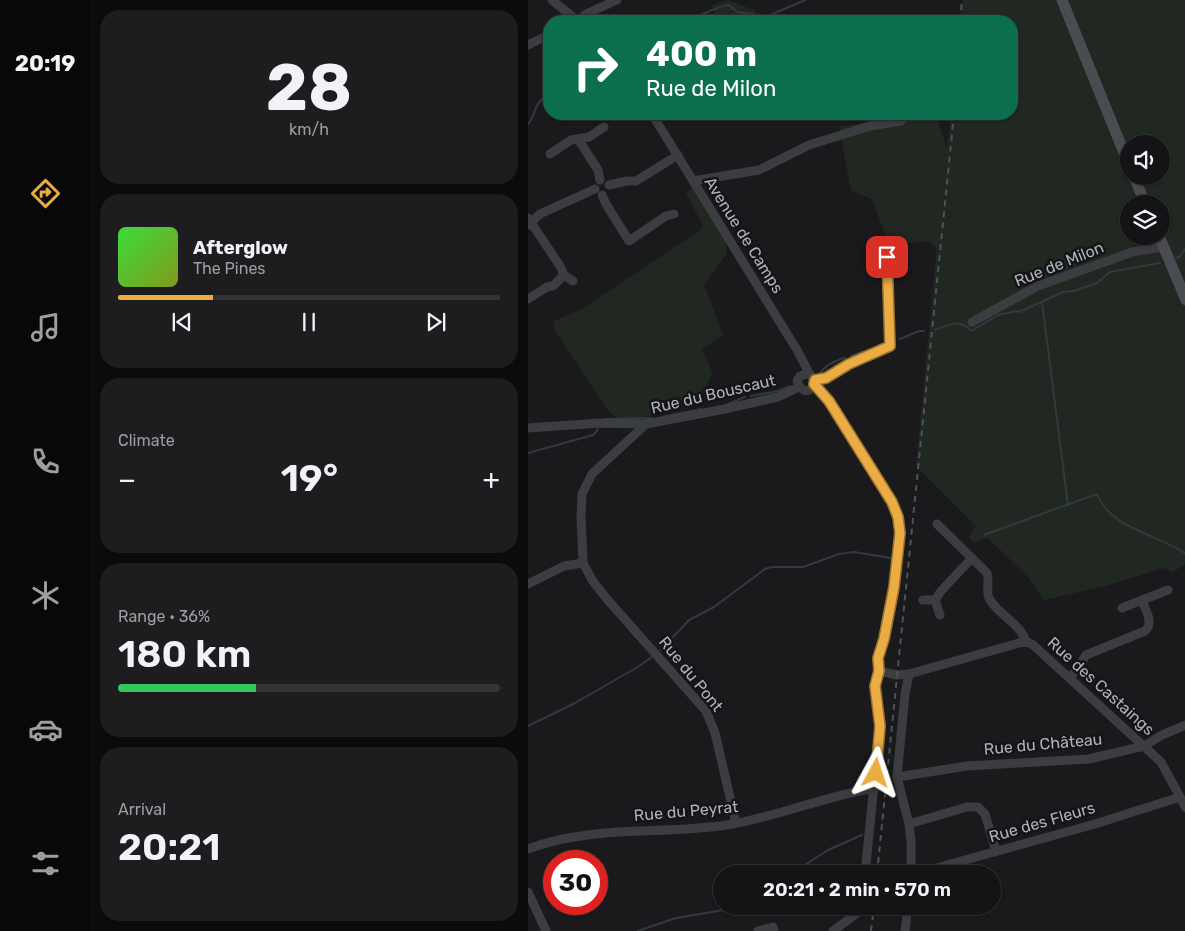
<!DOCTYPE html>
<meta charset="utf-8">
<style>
body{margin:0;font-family:Rubik,sans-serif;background:#1d1d1f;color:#f1f3f6;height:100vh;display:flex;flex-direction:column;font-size:19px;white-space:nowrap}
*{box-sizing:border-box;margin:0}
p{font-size:16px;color:#9d9ea1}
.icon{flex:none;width:28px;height:28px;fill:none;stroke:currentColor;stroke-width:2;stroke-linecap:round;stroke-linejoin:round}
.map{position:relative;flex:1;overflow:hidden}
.drawer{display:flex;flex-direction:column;gap:10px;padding:10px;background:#0b0b0c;width:438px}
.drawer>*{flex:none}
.hud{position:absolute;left:15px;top:15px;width:475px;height:105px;border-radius:20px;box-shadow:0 1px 4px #0004,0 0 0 1px #333335;background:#0b6e4f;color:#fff;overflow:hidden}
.controls{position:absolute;left:592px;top:135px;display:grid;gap:10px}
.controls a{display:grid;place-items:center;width:50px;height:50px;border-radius:50%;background:#141416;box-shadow:0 1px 4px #0004,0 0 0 1px #333335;font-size:25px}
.speed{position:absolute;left:15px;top:850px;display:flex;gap:10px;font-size:25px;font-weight:700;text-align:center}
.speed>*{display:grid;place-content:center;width:65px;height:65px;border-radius:50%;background:#141416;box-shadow:0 1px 4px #0004,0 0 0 1px #333335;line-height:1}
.speed .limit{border:8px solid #d22;background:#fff;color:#111}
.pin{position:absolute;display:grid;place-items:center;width:42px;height:42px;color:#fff;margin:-21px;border-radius:10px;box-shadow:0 2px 8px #0006}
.me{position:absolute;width:55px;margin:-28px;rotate:5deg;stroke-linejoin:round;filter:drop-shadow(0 0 4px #0008)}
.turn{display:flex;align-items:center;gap:18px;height:105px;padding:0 20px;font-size:22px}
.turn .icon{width:65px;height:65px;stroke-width:2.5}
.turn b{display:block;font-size:35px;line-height:42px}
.big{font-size:38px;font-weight:600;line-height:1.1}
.drawer .widget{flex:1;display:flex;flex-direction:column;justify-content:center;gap:8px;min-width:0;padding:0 18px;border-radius:20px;background:#1d1d1f}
.drawer .dial{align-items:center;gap:0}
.dial b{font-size:65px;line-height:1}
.song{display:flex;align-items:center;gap:15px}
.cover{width:60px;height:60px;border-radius:8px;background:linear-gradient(135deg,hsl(120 70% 55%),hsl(70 70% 35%))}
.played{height:5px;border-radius:2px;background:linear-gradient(90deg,#ebac44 25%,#333335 25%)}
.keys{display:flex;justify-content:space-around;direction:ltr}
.heat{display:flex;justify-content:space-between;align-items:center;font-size:28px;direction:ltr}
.charge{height:8px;border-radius:4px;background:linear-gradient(90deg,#34c759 36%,#333335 0)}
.trip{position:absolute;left:185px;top:865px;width:288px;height:50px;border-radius:25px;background:#141416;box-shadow:0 1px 4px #0004,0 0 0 1px #333335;font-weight:600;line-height:50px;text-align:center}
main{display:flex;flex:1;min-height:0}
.tab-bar{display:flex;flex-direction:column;width:90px;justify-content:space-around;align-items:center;background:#080809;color:#9d9ea1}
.tab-bar .icon{width:35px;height:35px}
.tab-bar .active{color:#ebac44}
.tab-bar b{font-size:22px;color:#f1f3f6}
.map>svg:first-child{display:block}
.green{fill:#202821;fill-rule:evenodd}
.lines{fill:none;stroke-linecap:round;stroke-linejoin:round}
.stream{stroke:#313a40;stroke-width:2}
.minor{stroke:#3c3d41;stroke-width:9}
.secondary{stroke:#4a4c51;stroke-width:11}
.rail{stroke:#4f5156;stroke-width:2;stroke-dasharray:6 5;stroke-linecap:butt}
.route-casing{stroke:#99702c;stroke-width:12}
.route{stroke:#ebac44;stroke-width:9}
.labels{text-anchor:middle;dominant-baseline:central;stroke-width:5;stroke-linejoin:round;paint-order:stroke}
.street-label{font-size:16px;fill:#aeb2bb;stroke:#151518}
</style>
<main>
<nav class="tab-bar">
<b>20:19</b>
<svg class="icon active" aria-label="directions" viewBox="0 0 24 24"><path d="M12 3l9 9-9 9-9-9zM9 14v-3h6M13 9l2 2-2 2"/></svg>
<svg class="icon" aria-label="music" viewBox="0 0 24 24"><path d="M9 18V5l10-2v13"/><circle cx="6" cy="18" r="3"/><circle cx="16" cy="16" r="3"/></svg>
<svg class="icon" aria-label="phone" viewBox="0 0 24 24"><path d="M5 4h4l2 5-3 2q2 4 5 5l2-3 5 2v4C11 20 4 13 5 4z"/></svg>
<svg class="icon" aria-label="climate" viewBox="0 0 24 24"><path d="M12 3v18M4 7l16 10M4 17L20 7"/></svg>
<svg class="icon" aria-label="car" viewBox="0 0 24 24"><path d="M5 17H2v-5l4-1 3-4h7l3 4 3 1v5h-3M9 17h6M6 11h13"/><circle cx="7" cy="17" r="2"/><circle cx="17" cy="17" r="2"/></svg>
<svg class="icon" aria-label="filters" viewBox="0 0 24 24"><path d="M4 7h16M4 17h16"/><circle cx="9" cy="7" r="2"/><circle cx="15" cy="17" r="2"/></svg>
</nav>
<section class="drawer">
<div class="widget dial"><b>28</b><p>km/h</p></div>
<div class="widget">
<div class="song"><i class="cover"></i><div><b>Afterglow</b><p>The Pines</p></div></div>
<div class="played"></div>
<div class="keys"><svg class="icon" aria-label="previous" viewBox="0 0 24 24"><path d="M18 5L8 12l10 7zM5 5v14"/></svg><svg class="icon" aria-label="pause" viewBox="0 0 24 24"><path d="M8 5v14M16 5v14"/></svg><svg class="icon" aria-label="next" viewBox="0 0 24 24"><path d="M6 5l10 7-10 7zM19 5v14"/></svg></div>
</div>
<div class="widget"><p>Climate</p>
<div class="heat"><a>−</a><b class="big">19°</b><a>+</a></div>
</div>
<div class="widget"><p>Range · 36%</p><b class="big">180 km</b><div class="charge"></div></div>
<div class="widget"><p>Arrival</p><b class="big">20:21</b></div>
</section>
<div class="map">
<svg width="658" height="931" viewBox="0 0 658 931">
<rect width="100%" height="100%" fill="#1a1a1d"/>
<g class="green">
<path d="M200,0l26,10 1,11h-38l-5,-16z"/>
<path d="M435,0h222v565l-13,7 -9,-4 -57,18 -62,14 -17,-24 -39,-38 -15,5 -4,-7 7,-10 -60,-60 21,-218 -9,-7 -39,4 -17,-46 -21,-8 -12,-64 76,-13h21l11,35 4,-35h61v-93h-52zM601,144h33v32h-33zM601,204h33v32h-33z"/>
<path d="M164,188l34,55v12l-22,30 19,50 -21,14 11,25 -18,28 -73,22 -15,-15 -53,-80v-8l28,-12 120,-80 1,-4 -17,-31z"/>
</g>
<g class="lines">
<g class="stream">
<path d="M156,21c13,-3 35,-16 45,-16l8,7 31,4 37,-16"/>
<path d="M0,124c9,-10 4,-21 21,-29"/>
<path d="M648,258l3,-1 7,-9"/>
<path d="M514,302l26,203"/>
<path d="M407,330c15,-5 24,-12 36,1l27,-16 19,-4 2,1 44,-20 11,-1 23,-8 13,-11 50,-9"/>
<path d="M372,339l19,-8h5"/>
<path d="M323,356l31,-11"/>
<path d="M291,375c6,-10 15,-14 26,-17"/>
<path d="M223,396l27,-5 12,-5"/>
<path d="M200,404l17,-7"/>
<path d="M134,417l39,-8"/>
<path d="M77,419l47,-1"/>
<path d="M0,453l65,-18 4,-4 1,-5"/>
<path d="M456,535l113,-41c14,36 60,39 89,60"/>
<path d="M133,650l28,-30 25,-13 51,-38 6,-2h32l36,-13 15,-2 37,6"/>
<path d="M0,726l47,-23 61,-35 16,-11"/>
<path d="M263,874l37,-24 34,-15"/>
<path d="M110,931l38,-13 72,-12"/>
</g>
<g class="minor">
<path d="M24,0l26,21"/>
<path d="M50,21l8,-7 31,-14"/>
<path d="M0,45l21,-10"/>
<path d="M124,114l145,236 12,23 6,8 -1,3 15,17 63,101 7,15v16l-5,54 -16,71 1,13 -4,16 5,39 -15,148"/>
<path d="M50,139l20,31 2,10"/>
<path d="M22,154l21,-14 18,-3 15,-10"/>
<path d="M165,181l66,-11 50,-25 61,-19 31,-5 6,-7"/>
<path d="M81,185l18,-4h9l42,-26"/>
<path d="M74,195l4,9 23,37 37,-25 8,-2"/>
<path d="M0,218l32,48 4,9 9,6"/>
<path d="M0,225l12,-11 55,-25"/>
<path d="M0,299l19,-12 6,-1 11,-11"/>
<path d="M444,322l66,-36 94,-34 31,-5"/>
<path d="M281,373l-9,3 -3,5c3,10 12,14 17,3"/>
<path d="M287,381l11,-3 23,-14 41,-18 -3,-89"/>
<path d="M0,428l72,-5 46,1"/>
<path d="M409,524l50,49c3,8 -2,20 3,27 10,16 30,23 36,42"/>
<path d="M55,563l9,17 14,18 100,113 9,22 21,90"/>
<path d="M0,584l36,-18 19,-3 -2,-46 1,-23 10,-20 54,-50 79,-15 53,-12 21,-10"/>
<path d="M395,600h12"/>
<path d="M407,600l6,-9 31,-33"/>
<path d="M407,600l5,15"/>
<path d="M594,608l46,-18"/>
<path d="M351,671l18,4 12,-1 110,-31 7,-1 6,2 129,118 25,46"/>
<path d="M381,674l-4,20 -8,83 12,47 2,17v33"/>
<path d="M542,677l5,-5 11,-17 59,-24c9,-8 1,-20 -3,-30"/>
<path d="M369,777l70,-11 122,-7 55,-13 18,-11 24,-10"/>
<path d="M381,824l58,-17h11l7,7 11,37"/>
<path d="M0,849c64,-24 132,-14 199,-24 50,-8 98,-29 148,-37"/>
<path d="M383,871l18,-1 166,-46 85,-27"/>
<path d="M0,892l18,39"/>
<path d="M230,931l15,-4 1,4"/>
<path d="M305,931l28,-21v-4"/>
<path d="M377,931l3,-25"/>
</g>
<g class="secondary">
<path d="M534,0l67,165"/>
<path d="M606,176l11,28"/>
<path d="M631,236l27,64"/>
</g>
<g class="rail">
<path d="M432,21l2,-21"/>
<path d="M349,874l77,-760"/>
<path d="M343,931l3,-25"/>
</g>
</g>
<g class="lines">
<g class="route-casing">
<path id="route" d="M348,773l4,-47 -5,-40 4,-15 -1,-13 6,-19 10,-52 6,-54 -2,-16 -6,-15 -63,-101 -15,-17 1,-4 11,-2 23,-14 41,-18 -3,-89"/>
</g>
<use href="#route" class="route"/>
</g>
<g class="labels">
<g class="street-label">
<text transform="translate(216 235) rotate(58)">Avenue de Camps</text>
<text transform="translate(531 264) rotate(-22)">Rue de Milon</text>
<text transform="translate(185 394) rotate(-13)">Rue du Bouscaut</text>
<text transform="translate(163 674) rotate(51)">Rue du Pont</text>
<text transform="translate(573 686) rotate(42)">Rue des Castaings</text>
<text transform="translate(515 744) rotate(-5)">Rue du Château</text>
<text transform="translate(158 811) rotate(-5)">Rue du Peyrat</text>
<text transform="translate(514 822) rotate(-16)">Rue des Fleurs</text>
</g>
</g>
</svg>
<div class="controls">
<a><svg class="icon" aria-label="sound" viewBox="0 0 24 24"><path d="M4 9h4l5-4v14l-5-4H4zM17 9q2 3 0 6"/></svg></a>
<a><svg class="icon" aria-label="layers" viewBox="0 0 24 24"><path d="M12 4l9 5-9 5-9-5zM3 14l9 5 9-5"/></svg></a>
</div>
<div class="speed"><div class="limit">30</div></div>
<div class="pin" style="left:359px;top:257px;background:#d93025"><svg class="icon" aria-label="arrive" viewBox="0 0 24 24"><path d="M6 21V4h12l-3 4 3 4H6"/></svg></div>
<svg class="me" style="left:348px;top:773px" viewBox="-20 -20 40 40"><path d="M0-17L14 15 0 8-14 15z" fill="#ebac44" stroke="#fff" stroke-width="4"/></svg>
<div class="trip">20:21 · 2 min · 570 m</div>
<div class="hud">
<div class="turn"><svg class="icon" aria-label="right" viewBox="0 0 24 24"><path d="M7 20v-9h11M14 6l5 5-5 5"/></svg><div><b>400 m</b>Rue de Milon</div></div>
</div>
</div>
</main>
